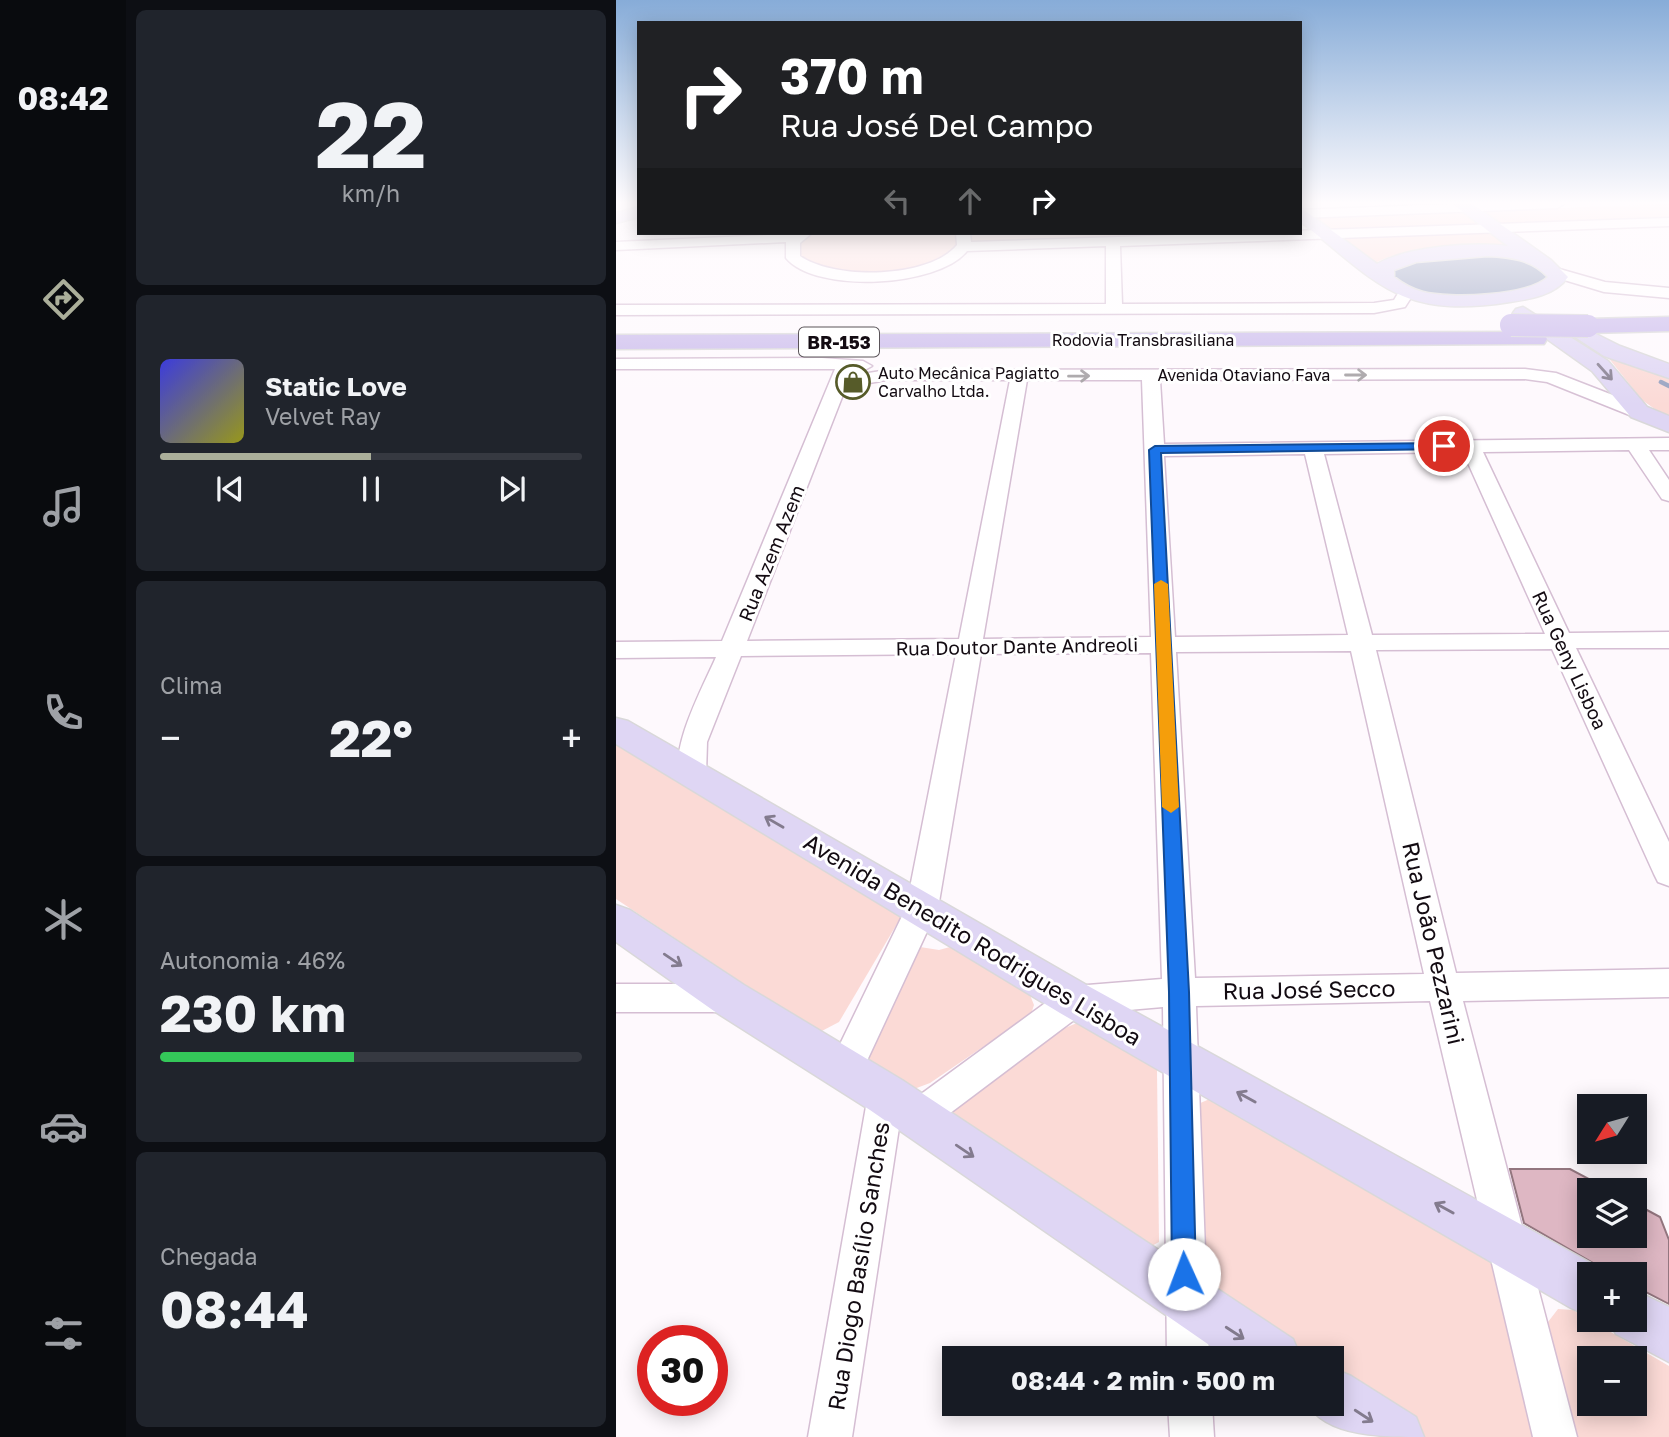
<!DOCTYPE html>
<html lang="pt">
<meta charset="utf-8">
<style>
body{margin:0;font-family:"Golos Text",sans-serif;background:#20242c;color:#f1f3f6;height:100vh;display:flex;flex-direction:column;font-size:26px;white-space:nowrap}
*{box-sizing:border-box;margin:0}
p{font-size:23px;color:#9ea1a6}
.icon{flex:none;width:38px;height:38px;fill:none;stroke:currentColor;stroke-width:2;stroke-linecap:round;stroke-linejoin:round}
.map{position:relative;flex:1;overflow:hidden}
.side{display:flex;flex-direction:column;gap:10px;padding:10px;background:#0d0f14;width:490px}
.side>*{flex:none}
.hud{position:absolute;left:21px;top:21px;width:665px;height:214px;border-radius:0px;box-shadow:0 4px 18px #0003;background:#202124;color:#fff;overflow:hidden}
.needle{width:46px;rotate:233deg}
.controls{position:absolute;left:961px;top:1094px;display:grid;gap:14px}
.controls a{display:grid;place-items:center;width:70px;height:70px;border-radius:0px;background:#171b24;box-shadow:0 4px 18px #0003;font-size:35px}
.speed{position:absolute;left:21px;top:1325px;display:flex;gap:14px;font-size:35px;font-weight:700;text-align:center}
.speed>*{display:grid;place-content:center;width:91px;height:91px;border-radius:50%;background:#171b24;box-shadow:0 4px 18px #0003;line-height:1}
.speed .limit{border:10px solid #d22;background:#fff;color:#111}
.pin{position:absolute;display:grid;place-items:center;width:60px;height:60px;color:#fff;margin:-30px;border:4px solid #fff;border-radius:50%;box-shadow:0 2px 7px #0007}
.me{position:absolute;width:77px;margin:-38px;rotate:358deg;stroke-linejoin:round;filter:drop-shadow(0 0 5px #0008)}
.turn{display:flex;align-items:center;gap:24px;height:147px;padding:0 28px;font-size:32px}
.turn .icon{width:91px;height:91px;stroke-width:2.5}
.turn b{display:block;font-size:49px;line-height:60px}
.lanes{display:flex;align-items:center;height:66px;padding:0 28px;background:#0003;justify-content:center;gap:35px;direction:ltr}
.lanes .off{opacity:.35}
.big{font-size:52px;font-weight:700;line-height:1.1}
.side .tile{flex:1;display:flex;flex-direction:column;justify-content:center;gap:10px;min-width:0;padding:0 24px;border-radius:10px;background:#20242c}
.side .dial{align-items:center;gap:0}
.dial b{font-size:91px;line-height:1}
.song{display:flex;align-items:center;gap:21px}
.cover{width:84px;height:84px;border-radius:10px;background:linear-gradient(135deg,hsl(240 70% 55%),hsl(60 70% 35%))}
.played{height:7px;border-radius:4px;background:linear-gradient(90deg,#abaf9a 50%,#363941 50%)}
.keys{display:flex;justify-content:space-around;direction:ltr}
.heat{display:flex;justify-content:space-between;align-items:center;font-size:38px;direction:ltr}
.charge{height:10px;border-radius:5px;background:linear-gradient(90deg,#34c759 46%,#363941 0)}
.trip{position:absolute;left:326px;top:1346px;width:402px;height:70px;border-radius:0px;background:#171b24;box-shadow:0 4px 18px #0003;font-weight:700;line-height:70px;text-align:center}
main{display:flex;flex:1;min-height:0}
.menu{display:flex;flex-direction:column;width:126px;justify-content:space-around;align-items:center;background:#090b0e;color:#9ea1a6}
.menu .icon{width:49px;height:49px}
.menu .selected{color:#abaf9a}
.menu b{font-size:32px;color:#f1f3f6}
.map>svg:first-child{display:block}
.green{fill:#fbdad6;fill-rule:evenodd}
.water{fill:#95a0bf}
.lines{fill:none;stroke-linecap:round;stroke-linejoin:round}
.stream{stroke:#95a0bf;stroke-width:4.5}
.building{fill:#deb7c3;stroke:#93767f;stroke-width:2}
.minor-casing{stroke:#d5bed3;stroke-width:3}
.major-casing{stroke:#d9d8d9;stroke-width:3}
.highway-casing{stroke:#d9d8d9;stroke-width:3}
.minor{fill:#fff;fill-rule:evenodd}
.major{fill:#dfd6f4;fill-rule:evenodd}
.highway{fill:#cabaec;fill-rule:evenodd}
.highway-bridge-casing{stroke:#d9d8d9;stroke-width:24;stroke-linecap:butt}
.highway-bridge{stroke:#cabaec;stroke-width:22}
.oneway{stroke:#837b8e}
.oneway2{stroke:#a19da0}
.route{fill:#1a73e8;stroke:#114b97;stroke-width:2}
.slow{fill:#f59e0b}
.labels{text-anchor:middle;dominant-baseline:central;stroke-width:6;stroke-linejoin:round;paint-order:stroke}
.far-street-label{font-size:16px;fill:#130b12;stroke:#fff}
.far-poi-label{font-size:16px;fill:#130b12;stroke:#fff;text-anchor:start}
.shield{fill:#fff;stroke:#5a5459;stroke-width:2}
.shield-label{font-size:18px;font-weight:bold;fill:#130b12}
.street-label{font-size:19px;fill:#130b12;stroke:#fff}
.near-street-label{font-size:23px;fill:#130b12;stroke:#fff}
</style>
<main>
<nav class="menu">
<b>08:42</b>
<svg class="icon selected" aria-label="directions" viewBox="0 0 24 24"><path d="M12 3l9 9-9 9-9-9zM9 14v-3h6M13 9l2 2-2 2"/></svg>
<svg class="icon" aria-label="music" viewBox="0 0 24 24"><path d="M9 18V5l10-2v13"/><circle cx="6" cy="18" r="3"/><circle cx="16" cy="16" r="3"/></svg>
<svg class="icon" aria-label="phone" viewBox="0 0 24 24"><path d="M5 4h4l2 5-3 2q2 4 5 5l2-3 5 2v4C11 20 4 13 5 4z"/></svg>
<svg class="icon" aria-label="climate" viewBox="0 0 24 24"><path d="M12 3v18M4 7l16 10M4 17L20 7"/></svg>
<svg class="icon" aria-label="car" viewBox="0 0 24 24"><path d="M5 17H2v-5l4-1 3-4h7l3 4 3 1v5h-3M9 17h6M6 11h13"/><circle cx="7" cy="17" r="2"/><circle cx="17" cy="17" r="2"/></svg>
<svg class="icon" aria-label="filters" viewBox="0 0 24 24"><path d="M4 7h16M4 17h16"/><circle cx="9" cy="7" r="2"/><circle cx="15" cy="17" r="2"/></svg>
</nav>
<section class="side">
<div class="tile dial"><b>22</b><p>km/h</p></div>
<div class="tile">
<div class="song"><i class="cover"></i><div><b>Static Love</b><p>Velvet Ray</p></div></div>
<div class="played"></div>
<div class="keys"><svg class="icon" aria-label="previous" viewBox="0 0 24 24"><path d="M18 5L8 12l10 7zM5 5v14"/></svg><svg class="icon" aria-label="pause" viewBox="0 0 24 24"><path d="M8 5v14M16 5v14"/></svg><svg class="icon" aria-label="next" viewBox="0 0 24 24"><path d="M6 5l10 7-10 7zM19 5v14"/></svg></div>
</div>
<div class="tile"><p>Clima</p>
<div class="heat"><a>−</a><b class="big">22°</b><a>+</a></div>
</div>
<div class="tile"><p>Autonomia · 46%</p><b class="big">230 km</b><div class="charge"></div></div>
<div class="tile"><p>Chegada</p><b class="big">08:44</b></div>
</section>
<div class="map">
<svg width="1053" height="1437" viewBox="0 0 1053 1437">
<rect width="100%" height="100%" fill="#fef9fd"/>
<g class="green">
<path d="M1053,204v15l-169,6 -21,-14z"/>
<path d="M845,211l21,14 -149,6 -19,-15z"/>
<path d="M875,232l18,16c-43,1 -95,-5 -134,15l-35,-25z"/>
<path d="M195,233h149l3,8c-24,39 -131,42 -164,14l-1,-10z"/>
<path d="M354,233h305l-303,10z"/>
<path d="M991,356l62,21v42l-27,-19z"/>
<path d="M0,744l288,168 -65,110 -21,11 -202,-134z"/>
<path d="M304,947l19,3 11,-3 80,48 4,10 -3,9 -101,69 -24,9 -38,-27 4,-24z"/>
<path d="M461,1023l15,2 59,37 6,8 2,172 -13,7 -195,-131 1,-13 113,-77z"/>
<path d="M596,1098l275,159 7,12 41,168h-115l-88,-58v-21h-33l-94,-66 -7,-188z"/>
<path d="M942,1309l15,1 96,56v71h-92l-29,-115zM973,1358h45v46h-45z"/>
</g>
<path class="water" d="M880,254c19,5 39,6 52,22l-2,4c-27,15 -90,23 -120,16 -11,-3 -24,-12 -35,-17l2,-11 10,-6z"/>
<g class="lines">
<path class="stream" d="M1045,382l8,4"/>
</g>
<path class="building" d="M894,1169h60l19,10v57h45v-33l26,14 9,23v64l-35,-18v-12h-22l-88,-51z"/>
<g class="lines">
<g class="minor-casing">
<g id="minor">
<path d="M836,204h112l-7,4 -257,10v-8z"/>
<path d="M1053,218v8l-549,20 2,58 252,-1 20,-3 6,-10h12l2,3 -9,14 -31,6 -758,2v-10l490,-1v-58l-139,5c-28,36 -151,43 -181,7v-16l-170,8v-8l196,-9 -12,10v13c34,24 129,23 157,-11l-1,-12h14l1,9z"/>
<path d="M940,268l49,14 64,6v10l-65,-6 -53,-16v-6z"/>
<path d="M206,358l41,3 9,5 -9,5 -11,-1 -2,6 37,-6 638,-1 31,4 90,35 2,4 -2,4h-14l-85,-34 -22,-3 -365,1 4,64 505,-6v12h-20l20,30v21l-7,-2 -33,-49 -146,2 86,181 100,-1v16h-93l93,194v44l-11,-4 -4,-8 -102,-225 -176,1 80,323 213,-4v28l-206,4 114,436h-44l-103,-436 -234,5 13,352h-42l-4,-351 -81,7 -153,115 -13,5 -13,-5 -3,-8 -48,316h-44l60,-342 5,-11 13,-5 13,5 5,11 -2,13 161,-118 12,-4 87,-7 -11,-326 -170,1 -43,254 -80,172 -12,5 -12,-5 -6,-11 78,-161 50,-254 -215,2 -34,86 -1,32 -4,7 -10,3 -10,-3c-16,-27 22,-96 34,-124l-100,1v-16l106,-1 113,-272h-219v-10zM271,380h123l-51,259 -212,2 99,-254zM411,380h115l9,257 -168,2zM847,452l82,182 -173,1 -48,-181zM689,454l43,181 -173,2 -11,-181zM735,651l73,323 -229,4 -19,-326z"/>
<path d="M0,984h113l12,4 5,10 -5,10 -12,4h-113z"/>
<path d="M552,1404h44l2,33h-44z"/>
</g>
</g>
<g class="major-casing">
<g id="major">
<path d="M837,204h19l79,56 17,17c-13,18 -37,22 -58,25 -110,17 -130,-17 -210,-81v-14l77,57c32,-18 95,-22 131,-18zM871,256c23,1 44,3 61,21 -20,19 -98,22 -125,15 -11,-3 -20,-8 -29,-15v-7l22,-8z"/>
<path d="M23,207v10l-23,6v-10z"/>
<path d="M907,307l85,54 39,46 22,9v16l-38,-15 -39,-46 -76,-54 -3,-4 3,-4z"/>
<path d="M966,327l38,19 49,18v14l-65,-22 -29,-19 -3,-4 3,-4z"/>
<path d="M0,718l12,3 462,266 517,285 -18,2v42l-18,-8 -511,-295 -444,-269z"/>
<path d="M0,905l14,5 114,75 158,95 391,259 8,19h-73l-358,-248 -156,-99 -98,-69z"/>
<path d="M1018,1290l35,17v55l-53,-28 -7,-14h25z"/>
<path d="M716,1368l19,8 65,41 8,20c-38,0 -98,0 -116,-33h24z"/>
</g>
</g>
<g class="highway-casing">
<g id="highway">
<path d="M1053,317v14l-81,2 -9,-2 -3,-5 3,-5 9,-2z"/>
<path d="M919,332l9,2 3,5 -3,5 -928,5v-14z"/>
</g>
</g>
<use href="#minor" class="minor"/>
<use href="#major" class="major"/>
<use href="#highway" class="highway"/>
<g class="highway-bridge-casing">
<path id="highway-bridge" d="M895,325l77,1"/>
</g>
<use href="#highway-bridge" class="highway-bridge"/>
</g>
<defs><path id="oneway-shaft" d="M-6 0H5M1.5-3L5.5 0L1.5 3" fill="none" stroke-width="1.6" stroke-linecap="round" stroke-linejoin="round" transform="scale(1.75)"/></defs>
<g class="oneway">
<use href="#oneway-shaft" transform="translate(989 372) rotate(48)"/>
<use href="#oneway-shaft" transform="translate(158 822) rotate(-150)"/>
<use href="#oneway-shaft" transform="translate(57 960) rotate(34)"/>
<use href="#oneway-shaft" transform="translate(630 1097) rotate(-151)"/>
<use href="#oneway-shaft" transform="translate(349 1151) rotate(34)"/>
<use href="#oneway-shaft" transform="translate(828 1208) rotate(-151)"/>
<use href="#oneway-shaft" transform="translate(619 1333) rotate(33)"/>
<use href="#oneway-shaft" transform="translate(748 1416) rotate(33)"/>
</g>
<g class="oneway2">
<use href="#oneway-shaft" transform="translate(740 375)"/>
<use href="#oneway-shaft" transform="translate(463 376) rotate(-1)"/>
</g>
<linearGradient id="sky" x2="0" y2="1"><stop stop-color="#87acd8"/><stop offset="0.5" stop-color="#fffcfe"/><stop offset="1" stop-color="#fffcfe" stop-opacity="0"/></linearGradient>
<rect width="1053" height="405" fill="url(#sky)"/>
<path class="route" d="M828,443l6,3 -2,3 -287,4 28,539 7,282 -3,8 -9,4 -8,-4 -4,-8 -3,-282 -20,-542 6,-4z"/>
<path class="slow" d="M545,580l7,4 11,223 -8,6 -9,-6 -8,-223z"/>
<defs>
<g id="shop-ring" transform="scale(1.75)"><circle r="9.5" fill="#fff" stroke="#565b29" stroke-width="1.5"/><path d="M-5-2.5h2.3a2.7 3.5 0 0 1 5.4 0H5L5.5 6h-11ZM-1.5-2.5h3a1.5 2.3 0 0 0-3 0Z" fill="#565b29"/></g>
</defs>
<g fill-rule="evenodd">
<use href="#shop-ring" x="237" y="382"/>
</g>
<g class="labels">
<g class="far-street-label">
<text x="527" y="340">Rodovia Transbrasiliana</text>
<text x="628" y="375">Avenida Otaviano Fava</text>
</g>
<g class="far-poi-label">
<text x="262" y="373">Auto Mecânica Pagiatto<tspan x="262" dy="18">Carvalho Ltda.</tspan></text>
</g>
<rect class="shield" x="183" y="327.5" width="80" height="29" rx="5"/>
<g class="shield-label">
<text x="223" y="342">BR-153</text>
</g>
<g class="street-label">
<text transform="translate(155 553) rotate(-68)">Rua Azem Azem</text>
<text transform="translate(401 646) rotate(-1)">Rua Doutor Dante Andreoli</text>
<text transform="translate(954 660) rotate(65)">Rua Geny Lisboa</text>
</g>
<g class="near-street-label">
<text transform="translate(357 939) rotate(31)">Avenida Benedito Rodrigues Lisboa</text>
<text transform="translate(818 943) rotate(77)">Rua João Pezzarini</text>
<text transform="translate(693 989) rotate(-1)">Rua José Secco</text>
<text transform="translate(242 1266) rotate(-81)">Rua Diogo Basílio Sanches</text>
</g>
</g>
</svg>
<div class="controls">
<a><svg class="needle" viewBox="-14 -14 28 28"><path d="M0-13l5 13h-10z" fill="#e53935"/><path d="M0 13l5-13h-10z" fill="#9ea1a6"/></svg></a>
<a><svg class="icon" aria-label="layers" viewBox="0 0 24 24"><path d="M12 4l9 5-9 5-9-5zM3 14l9 5 9-5"/></svg></a>
<a>+</a>
<a>−</a>
</div>
<div class="speed"><div class="limit">30</div></div>
<div class="pin" style="left:828px;top:446px;background:#d93025"><svg class="icon" aria-label="arrive" viewBox="0 0 24 24"><path d="M6 21V4h12l-3 4 3 4H6"/></svg></div>
<svg class="me" style="left:568px;top:1274px" viewBox="-20 -20 40 40"><circle r="19" fill="#fff"/><path d="M0-13L10 11 0 6-10 11z" fill="#1a73e8"/></svg>
<div class="trip">08:44 · 2 min · 500 m</div>
<div class="hud">
<div class="turn"><svg class="icon" aria-label="right" viewBox="0 0 24 24"><path d="M7 20v-9h11M14 6l5 5-5 5"/></svg><div><b>370 m</b>Rua José Del Campo</div></div>
<div class="lanes"><svg class="icon off" aria-label="left" viewBox="0 0 24 24"><path d="M17 20v-9H6M10 6l-5 5 5 5"/></svg><svg class="icon off" aria-label="ahead" viewBox="0 0 24 24"><path d="M12 20V5M6 11l6-6 6 6"/></svg><svg class="icon" aria-label="right" viewBox="0 0 24 24"><path d="M7 20v-9h11M14 6l5 5-5 5"/></svg></div>
</div>
</div>
</main>
